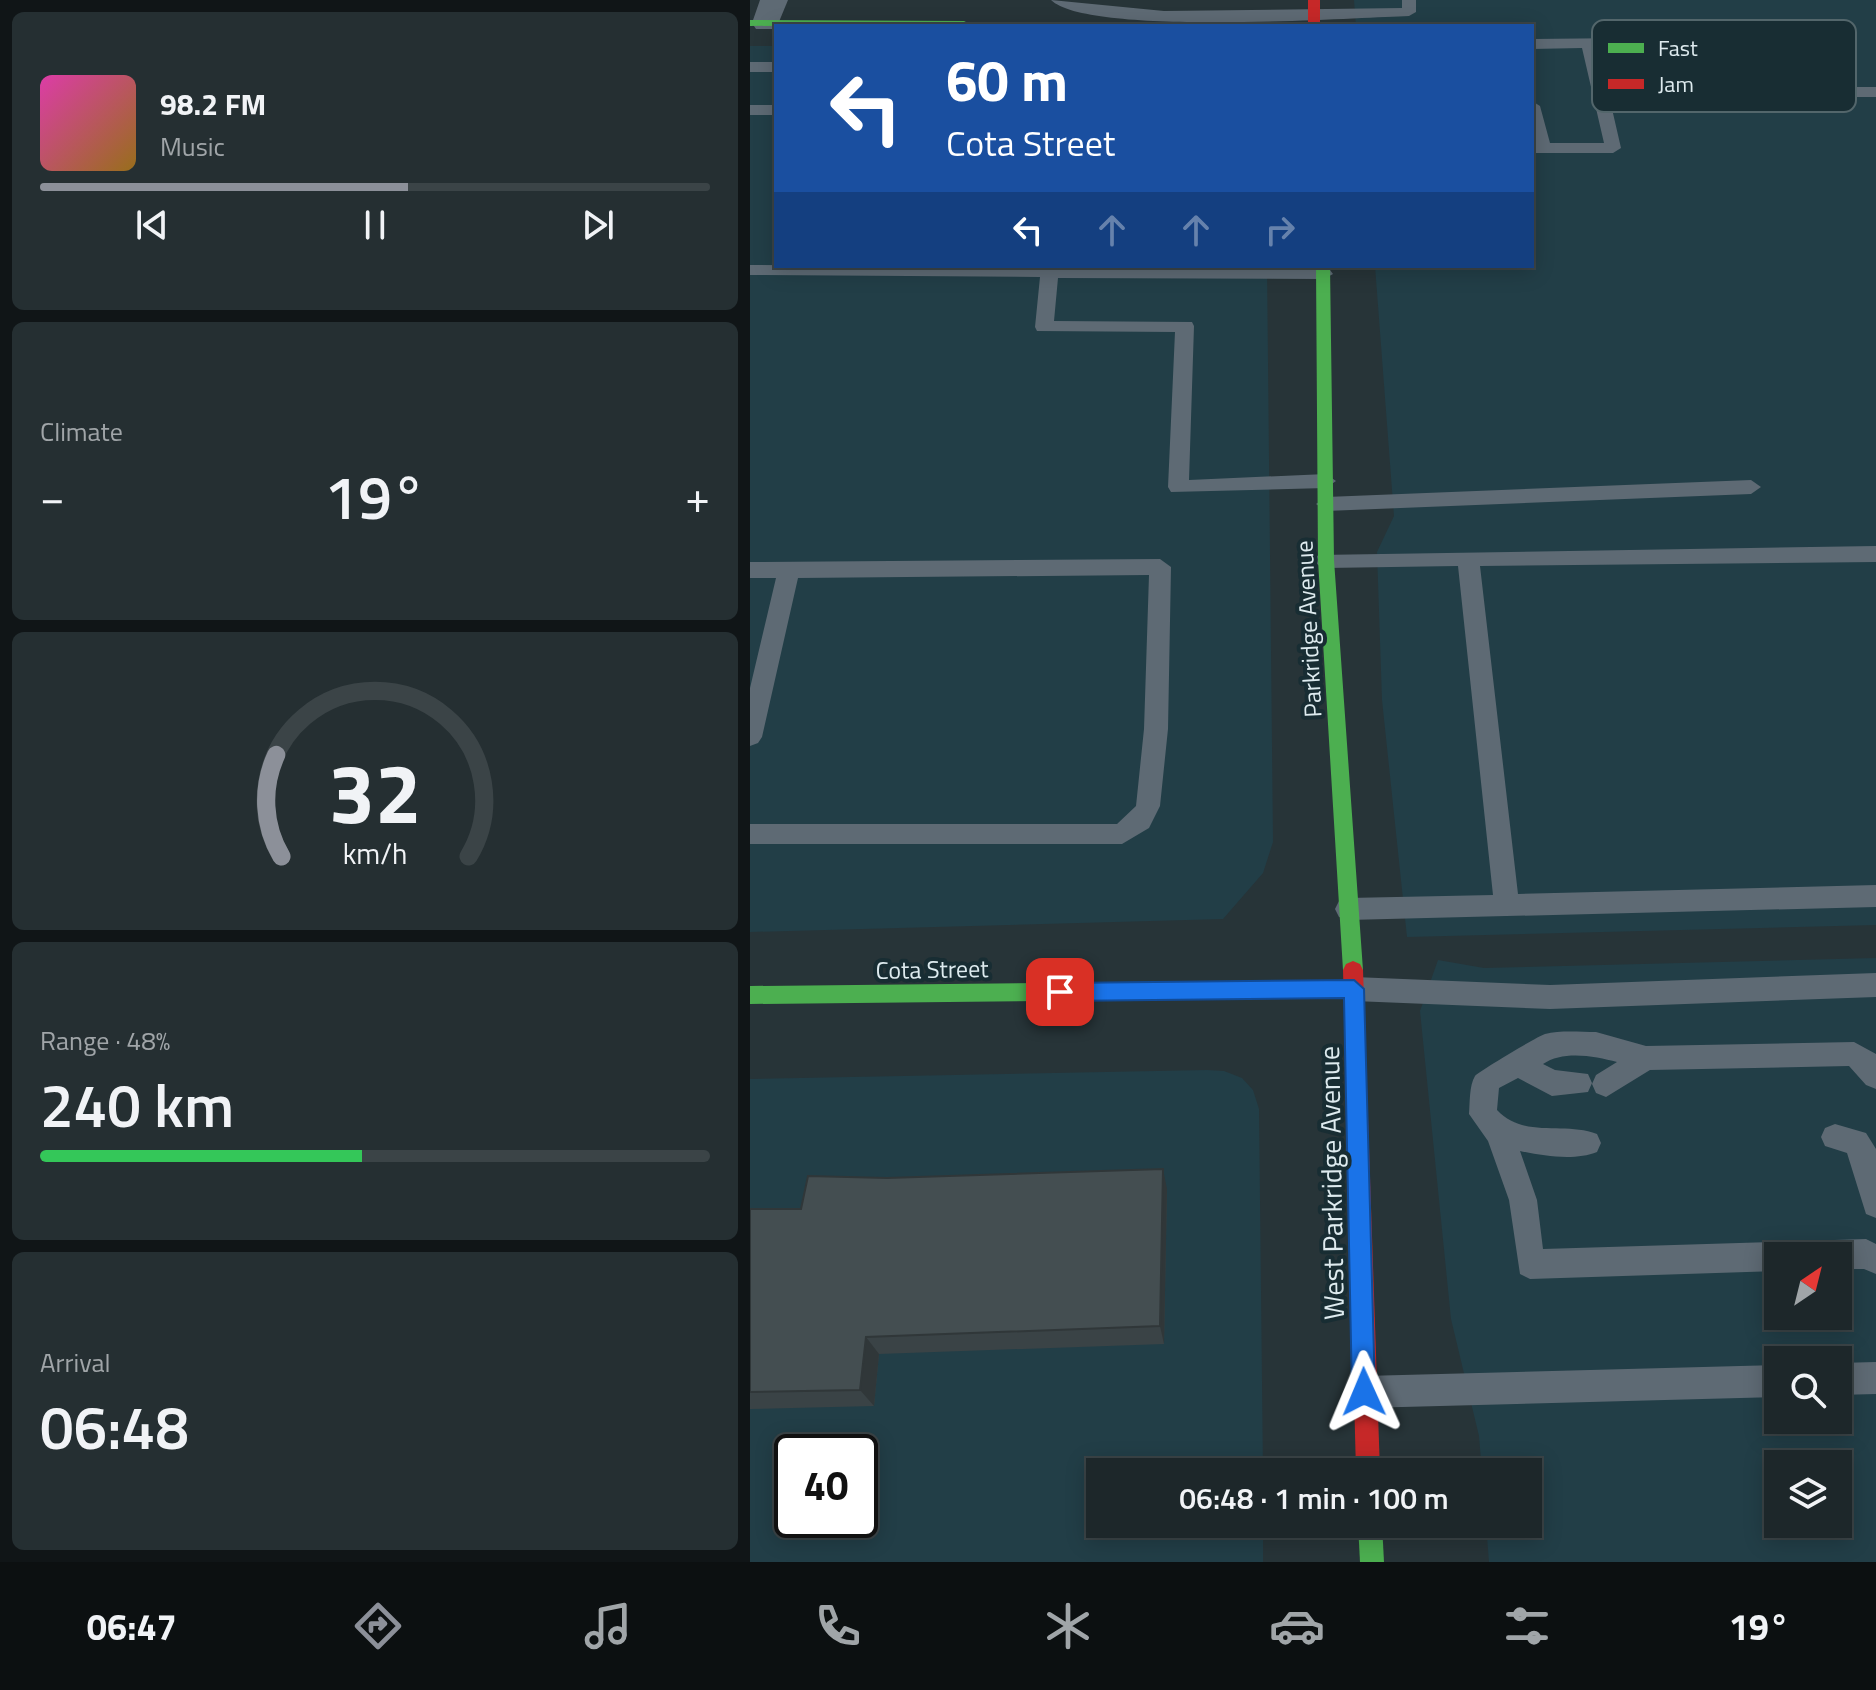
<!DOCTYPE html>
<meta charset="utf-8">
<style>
body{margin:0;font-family:"Titillium Web",sans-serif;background:#252f32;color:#f1f3f6;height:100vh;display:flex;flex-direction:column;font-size:30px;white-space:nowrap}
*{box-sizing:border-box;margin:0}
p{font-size:26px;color:#a0a5a8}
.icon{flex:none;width:44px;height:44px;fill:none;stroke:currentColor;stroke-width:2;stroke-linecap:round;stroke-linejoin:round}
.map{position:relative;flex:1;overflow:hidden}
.drawer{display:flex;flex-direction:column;gap:12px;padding:12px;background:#101517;width:750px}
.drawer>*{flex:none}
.guide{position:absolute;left:24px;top:24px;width:760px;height:244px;border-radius:0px;box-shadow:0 4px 20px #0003,0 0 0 2px #3b4447;background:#1a4fa0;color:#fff;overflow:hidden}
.needle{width:52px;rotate:35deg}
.controls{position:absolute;left:1014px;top:1242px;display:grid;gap:16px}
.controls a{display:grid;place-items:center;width:88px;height:88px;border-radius:0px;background:#1d272a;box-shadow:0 4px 20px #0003,0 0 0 2px #3b4447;font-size:40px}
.speed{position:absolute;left:24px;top:1434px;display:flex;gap:16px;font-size:40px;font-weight:700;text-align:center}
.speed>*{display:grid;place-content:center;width:104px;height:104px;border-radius:50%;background:#1d272a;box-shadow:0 4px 20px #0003,0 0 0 2px #3b4447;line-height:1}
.speed .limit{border:4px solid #111;border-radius:12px;background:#fff;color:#111}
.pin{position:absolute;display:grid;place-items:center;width:68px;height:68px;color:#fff;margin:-34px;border-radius:16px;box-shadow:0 4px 12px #0006}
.me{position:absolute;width:88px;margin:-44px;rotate:359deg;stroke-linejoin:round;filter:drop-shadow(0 0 6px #0008)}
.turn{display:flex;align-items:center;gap:28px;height:168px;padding:0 40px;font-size:36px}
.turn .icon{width:104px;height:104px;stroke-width:2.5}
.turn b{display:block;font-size:56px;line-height:68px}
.lanes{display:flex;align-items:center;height:76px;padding:0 40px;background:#0003;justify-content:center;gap:40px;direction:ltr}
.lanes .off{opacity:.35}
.big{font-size:60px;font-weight:600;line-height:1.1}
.drawer .widget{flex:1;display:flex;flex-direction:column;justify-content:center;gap:12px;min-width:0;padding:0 28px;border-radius:12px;background:#252f32}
.drawer .dial{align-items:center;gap:0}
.dial svg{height:208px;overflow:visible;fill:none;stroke:#3b4447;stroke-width:7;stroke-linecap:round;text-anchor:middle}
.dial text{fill:#f1f3f6;stroke:none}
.song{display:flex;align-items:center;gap:24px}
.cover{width:96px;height:96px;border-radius:12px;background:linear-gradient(135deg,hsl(320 70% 55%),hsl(40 70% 35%))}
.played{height:8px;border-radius:4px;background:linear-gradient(90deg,#8c9099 55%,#3b4447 55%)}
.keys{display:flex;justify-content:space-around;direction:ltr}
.heat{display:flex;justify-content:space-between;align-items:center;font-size:44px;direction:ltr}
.charge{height:12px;border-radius:6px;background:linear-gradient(90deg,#34c759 48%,#3b4447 0)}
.trip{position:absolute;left:336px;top:1458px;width:456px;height:80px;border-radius:0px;background:#1d272a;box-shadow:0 4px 20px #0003,0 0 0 2px #3b4447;font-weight:600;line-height:80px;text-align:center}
.tabs{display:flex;height:128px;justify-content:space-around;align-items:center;background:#0c1011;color:#a0a5a8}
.tabs .icon{width:56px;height:56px}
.tabs .on{color:#8c9099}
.tabs b{font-size:36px;color:#f1f3f6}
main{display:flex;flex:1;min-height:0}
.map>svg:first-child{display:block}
.built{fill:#223e47;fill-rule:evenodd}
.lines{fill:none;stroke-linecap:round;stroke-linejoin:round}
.lane{fill:#5e6a74;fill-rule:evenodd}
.street{fill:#5e6a74;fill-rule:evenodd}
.fast{fill:#4caf50;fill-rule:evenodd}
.jam{fill:#c62828;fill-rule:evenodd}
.wall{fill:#3a4346}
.shaded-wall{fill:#303739}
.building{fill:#444e51;stroke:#303739;stroke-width:2}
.route{fill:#1a73e8;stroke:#114b97;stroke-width:2}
.labels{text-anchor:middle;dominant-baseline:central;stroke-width:8;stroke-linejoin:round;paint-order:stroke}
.street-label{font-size:24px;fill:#deebef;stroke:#182d33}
.near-street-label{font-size:28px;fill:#deebef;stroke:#182d33}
.key{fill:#182d33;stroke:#53666b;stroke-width:2}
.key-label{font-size:22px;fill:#deebef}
</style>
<main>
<section class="drawer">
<div class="widget">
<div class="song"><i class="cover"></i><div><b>98.2 FM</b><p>Music</p></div></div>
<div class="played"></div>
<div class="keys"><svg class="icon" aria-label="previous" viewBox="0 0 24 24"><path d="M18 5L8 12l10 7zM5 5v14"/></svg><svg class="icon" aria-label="pause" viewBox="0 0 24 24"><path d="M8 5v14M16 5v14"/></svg><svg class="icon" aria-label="next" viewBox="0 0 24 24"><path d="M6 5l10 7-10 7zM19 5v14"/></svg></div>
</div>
<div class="widget"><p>Climate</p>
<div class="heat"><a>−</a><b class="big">19°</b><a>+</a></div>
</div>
<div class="widget dial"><svg viewBox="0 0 100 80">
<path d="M14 69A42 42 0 1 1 86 69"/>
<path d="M14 69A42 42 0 0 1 12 30" stroke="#8c9099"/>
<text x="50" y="56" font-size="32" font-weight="700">32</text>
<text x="50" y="72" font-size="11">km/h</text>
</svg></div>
<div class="widget"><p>Range · 48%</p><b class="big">240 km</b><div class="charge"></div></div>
<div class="widget"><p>Arrival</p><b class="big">06:48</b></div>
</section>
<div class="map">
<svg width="1126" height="1562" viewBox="0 0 1126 1562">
<rect width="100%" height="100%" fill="#273438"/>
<g class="built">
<path d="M604,0h522v925l-469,12 -25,-237 -5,-148 17,-36 -19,-250h157v-240h-176z"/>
<path d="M0,46h26v220h491l6,576 -10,31 -40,46 -473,13z"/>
<path d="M1126,958v604h-387l-3,-38h42v-52h-46l-3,-36 -28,-117 -31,-308 18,-51 46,8zM1028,1256h60v60h-60zM1028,1360h60v60h-60zM1028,1464h60v60h-60z"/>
<path d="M457,1070l17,1 18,7 11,12 6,19 4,363h-163v52h163v38h-513v-483zM42,1452h68v68h-68z"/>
</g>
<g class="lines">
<g class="lane">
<path d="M301,0l113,11 238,-3v-8h14v12l-7,4c-62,2 -321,20 -358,-16z"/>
<path d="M877,38l33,11 78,38h138v10h-141l-85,-42 -24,-7h-28l23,100 -8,5h-81v-52l8,5 10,37h54l-22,-95 -50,1v-10z"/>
<rect x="0" y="62" width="26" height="10"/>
<rect x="0" y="105" width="26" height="10"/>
<path d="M0,265l580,5 3,4 -9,5 -266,-1 -4,43 138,1 2,4 -5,154 137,-6 10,7 -10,7 -155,4 -3,-5 7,-155 -138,-1 -2,-4 5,-50 -290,-2z"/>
<path d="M1001,480l10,7 -10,7 -425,17 -10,-7 10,-7z"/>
<path d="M1126,546v16l-396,4 38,328 358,-9v22l-528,13 -9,-3 -4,-8 4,-8 9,-3 145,-3 -35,-329 -132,2 -8,-3 -3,-5 3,-5z"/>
<path d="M410,559l11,8 -3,162 -8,77 -11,22 -27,16h-372v-20h367l19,-18 8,-77 5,-154 -351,3 -36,159 -4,6 -8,3v-58l26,-110h-26v-16z"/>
<path d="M1126,973v24l-326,12 -196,-8 -9,-4 -4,-8 4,-8 9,-4 196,8z"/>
<path d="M846,1032l50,14 208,-4 22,12v35l-10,-4 -17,-19 -199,4 -44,27 -10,-4 -4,-9 4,-9 21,-13c-22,-6 -54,-12 -74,2l12,6 33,4 4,9 -4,9 -36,4 -34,-18 -19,10 -2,22c27,29 67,11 100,24l4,9 -4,9c-22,9 -54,4 -77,-1l17,49 6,49 323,-10 10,5v30l-12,-5h-26v-13h-60v15l-248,8 -10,-5 -11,-74 -21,-59 -19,-27c1,-11 0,-28 6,-38 3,-4 63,-40 70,-42 15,-4 35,-2 51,-2z"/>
<path d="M1085,1124l31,9 10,16v69l-10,-4 -19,-61 -22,-7 -4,-9 4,-9z"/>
<path d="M1126,1362v32l-38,1v-32z"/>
<path d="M1028,1365v32l-414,11 -11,-5 -5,-11 5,-11 11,-5z"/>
</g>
<path class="street" d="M10,0h28l-12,29h-20l-4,-6z"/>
<g class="fast">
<path d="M0,20l214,1 6,3 -220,2z"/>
<path d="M566,266h14l4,294 29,410 -3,6 -7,3 -7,-3 -3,-6 -25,-410z"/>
<path d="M604,980l7,3 3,6 -3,6 -7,3 -604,6v-18z"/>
<path d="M608,1524h24l2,38h-24z"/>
</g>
<g class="jam">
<rect x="558" y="0" width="12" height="26"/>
<path d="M603,961l7,3 3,6 17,502h-24l-13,-502 3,-6z"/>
</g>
</g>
<path class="wall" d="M417,1189l-3,155 -285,10 -5,52 -124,3v-200h51z"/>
<g class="shaded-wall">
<path d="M413,1169l4,20 -3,155 -4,-18z"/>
<path d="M116,1337l13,17 -5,52 -14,-16z"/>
</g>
<path class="building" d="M413,1169l-3,157 -294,11 -6,53 -110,2v-183h51l7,-33 79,2z"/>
<path class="route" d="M604,980l10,9 11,403 -3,8 -8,3 -9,-3 -3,-8 -8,-394 -284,3 -10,-9 10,-9z"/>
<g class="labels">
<g class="street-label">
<text transform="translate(558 629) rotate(-93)">Parkridge Avenue</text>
<text transform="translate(182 969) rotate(-1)">Cota Street</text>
</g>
<g class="near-street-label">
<text transform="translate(581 1183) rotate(-91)">West Parkridge Avenue</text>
</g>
</g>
<rect x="842" y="20" width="264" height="92" rx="12" class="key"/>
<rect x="858" y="43" width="36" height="10" fill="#4caf50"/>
<rect x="858" y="79" width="36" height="10" fill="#c62828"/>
<g class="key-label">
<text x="908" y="56">Fast</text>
<text x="908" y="92">Jam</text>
</g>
</svg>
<div class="controls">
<a><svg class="needle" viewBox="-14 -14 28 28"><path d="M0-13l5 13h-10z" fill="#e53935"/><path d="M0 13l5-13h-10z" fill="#a0a5a8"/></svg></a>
<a><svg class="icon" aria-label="search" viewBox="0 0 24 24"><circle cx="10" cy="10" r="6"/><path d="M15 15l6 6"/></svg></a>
<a><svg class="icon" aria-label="layers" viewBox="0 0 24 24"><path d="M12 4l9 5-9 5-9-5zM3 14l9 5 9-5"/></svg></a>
</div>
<div class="speed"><div class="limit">40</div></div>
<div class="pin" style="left:310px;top:992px;background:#d93025"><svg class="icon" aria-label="arrive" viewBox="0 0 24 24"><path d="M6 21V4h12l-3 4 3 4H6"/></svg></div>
<svg class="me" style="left:614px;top:1392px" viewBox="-20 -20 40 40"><path d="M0-17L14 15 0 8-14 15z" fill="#1a73e8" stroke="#fff" stroke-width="4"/></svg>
<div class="trip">06:48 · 1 min · 100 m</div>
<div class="guide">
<div class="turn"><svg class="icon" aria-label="left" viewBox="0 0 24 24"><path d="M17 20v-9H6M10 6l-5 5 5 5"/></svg><div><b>60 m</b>Cota Street</div></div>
<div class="lanes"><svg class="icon" aria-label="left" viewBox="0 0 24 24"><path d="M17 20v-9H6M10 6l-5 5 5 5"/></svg><svg class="icon off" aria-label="ahead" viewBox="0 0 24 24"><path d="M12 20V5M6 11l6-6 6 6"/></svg><svg class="icon off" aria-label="ahead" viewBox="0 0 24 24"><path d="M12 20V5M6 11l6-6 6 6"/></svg><svg class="icon off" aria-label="right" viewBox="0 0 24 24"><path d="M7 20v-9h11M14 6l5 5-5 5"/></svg></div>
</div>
</div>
</main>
<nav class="tabs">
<b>06:47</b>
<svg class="icon on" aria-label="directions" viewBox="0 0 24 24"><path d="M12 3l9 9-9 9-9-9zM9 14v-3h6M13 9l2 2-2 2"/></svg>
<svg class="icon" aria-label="music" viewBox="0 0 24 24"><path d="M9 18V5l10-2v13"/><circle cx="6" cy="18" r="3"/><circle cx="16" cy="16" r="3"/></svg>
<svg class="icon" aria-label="phone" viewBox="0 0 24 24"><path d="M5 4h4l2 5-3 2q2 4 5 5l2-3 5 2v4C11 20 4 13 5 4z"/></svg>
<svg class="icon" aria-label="climate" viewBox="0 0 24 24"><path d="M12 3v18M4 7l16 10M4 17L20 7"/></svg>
<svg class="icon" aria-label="car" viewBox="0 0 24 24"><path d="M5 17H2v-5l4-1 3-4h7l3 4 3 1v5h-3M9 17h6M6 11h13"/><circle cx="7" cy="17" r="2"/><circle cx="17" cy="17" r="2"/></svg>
<svg class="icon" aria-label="filters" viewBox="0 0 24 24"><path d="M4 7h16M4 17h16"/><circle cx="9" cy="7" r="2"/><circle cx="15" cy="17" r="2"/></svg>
<b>19°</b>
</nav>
